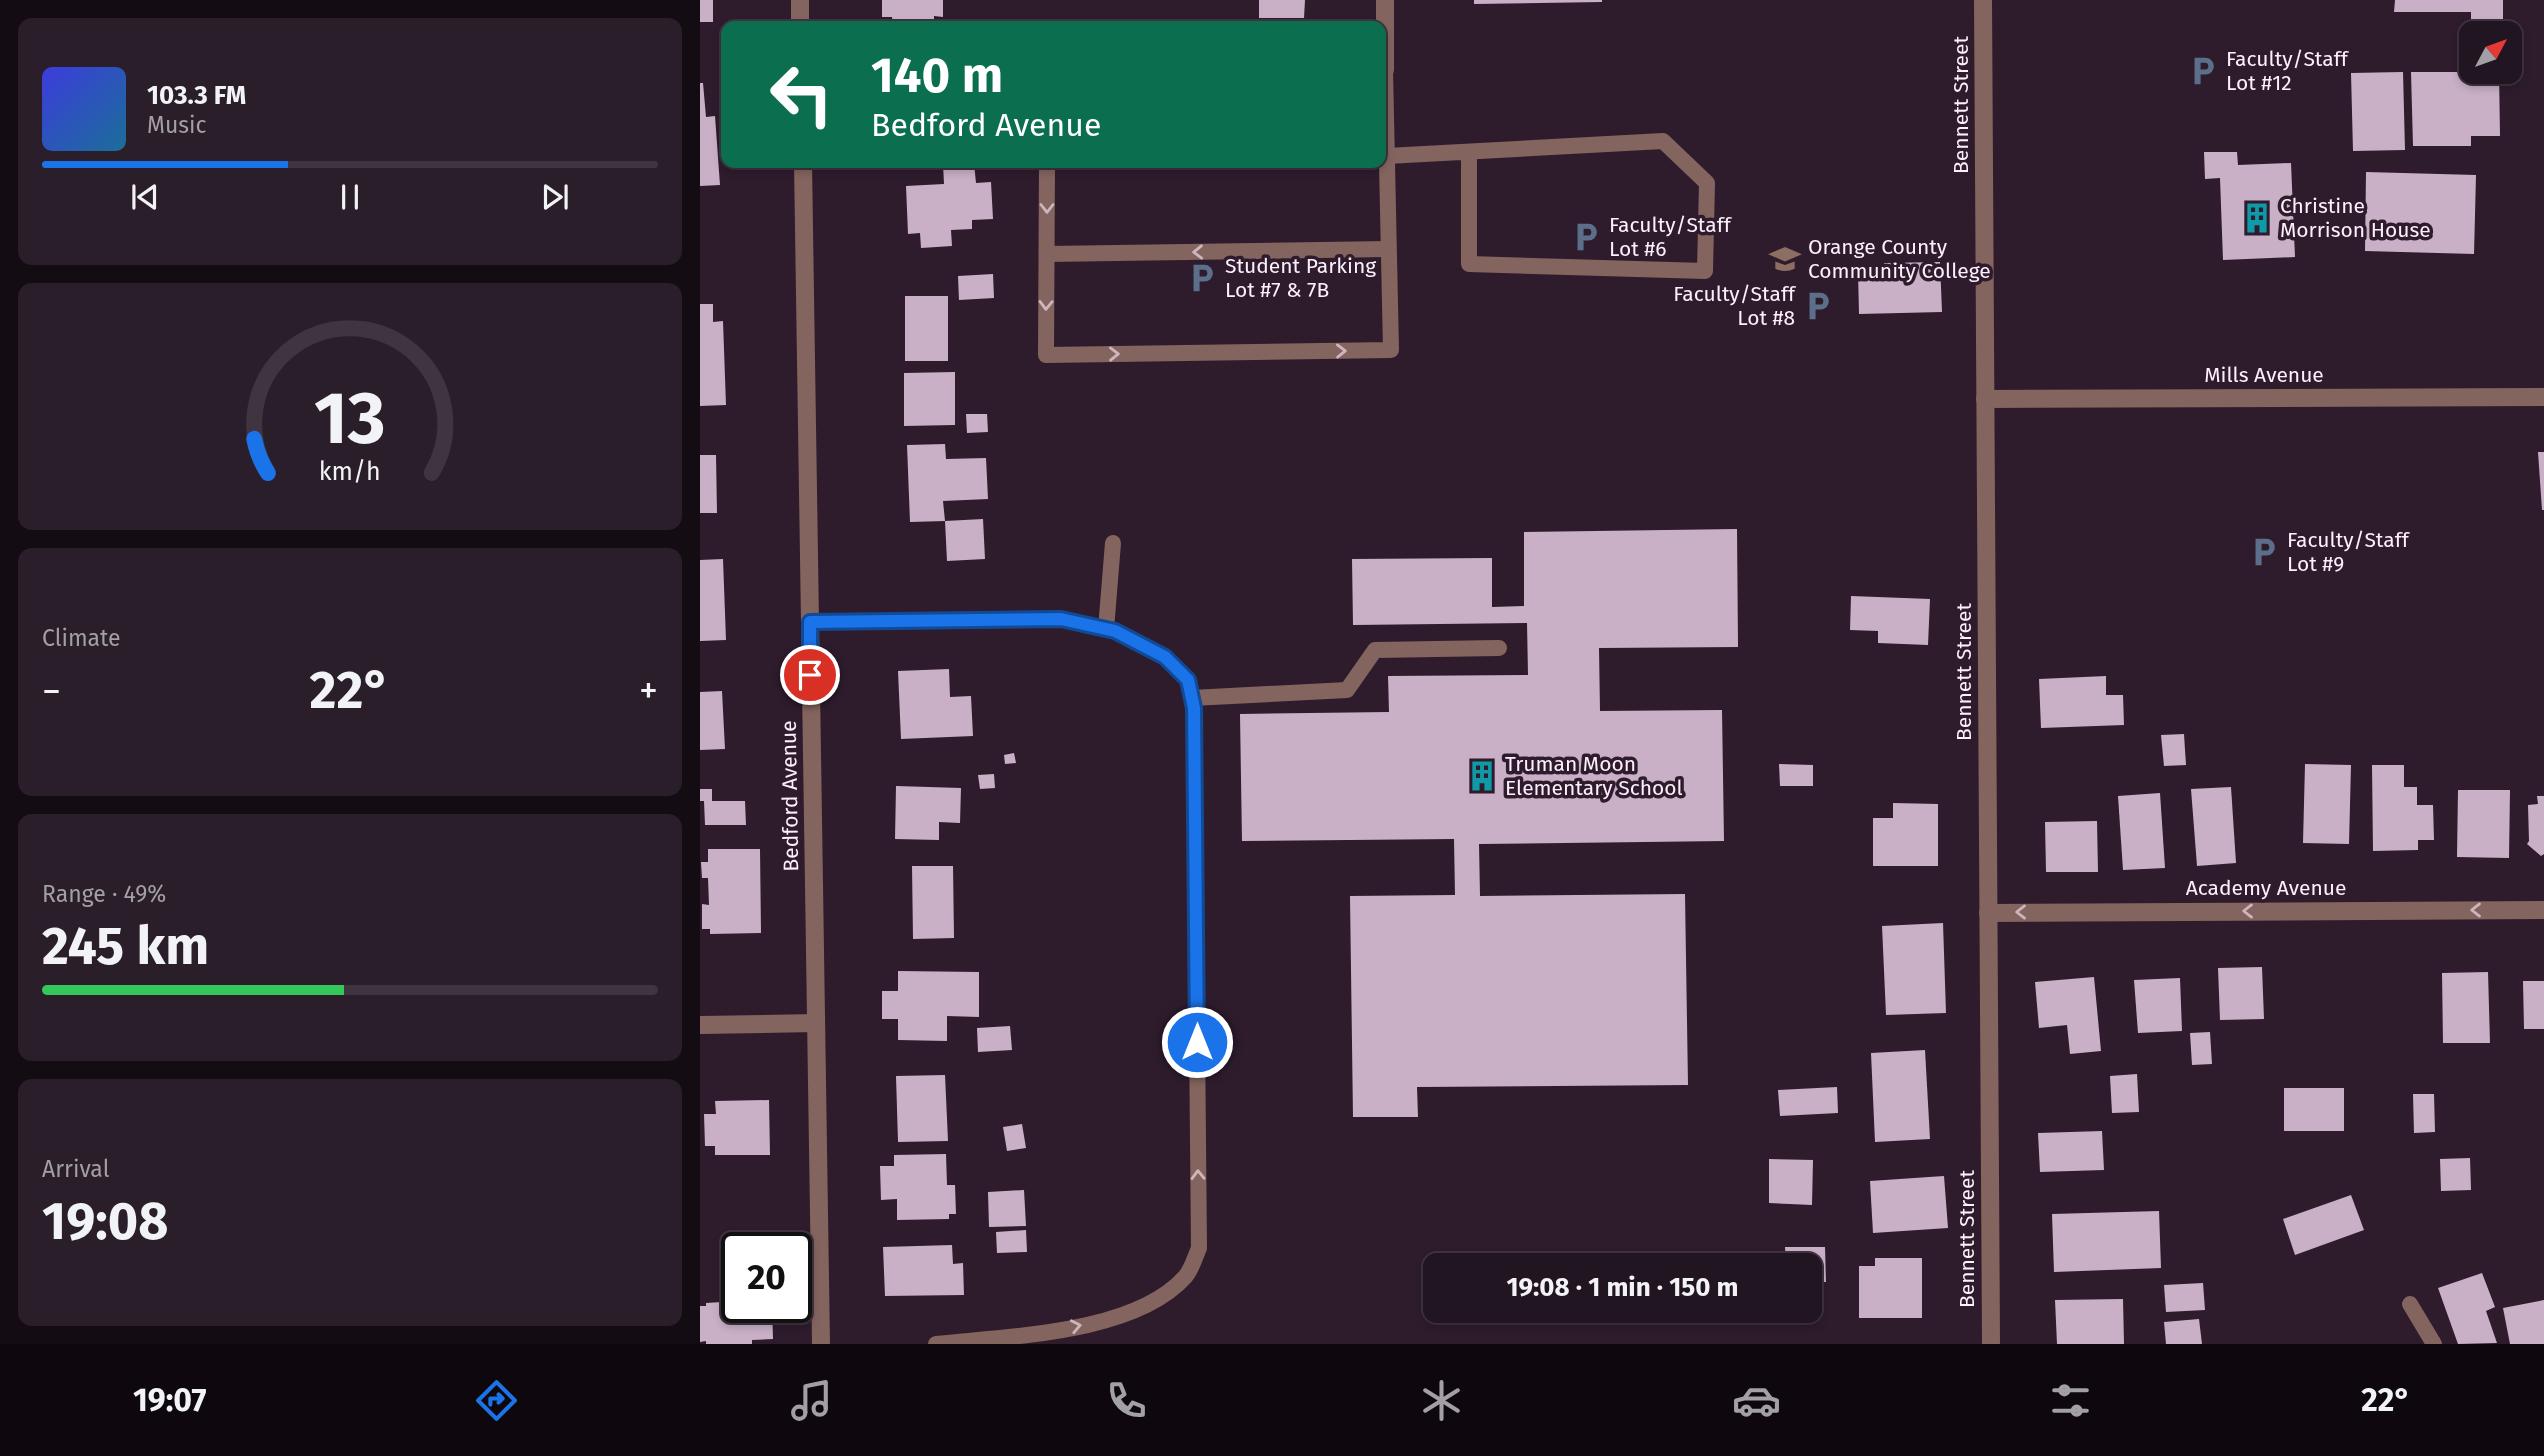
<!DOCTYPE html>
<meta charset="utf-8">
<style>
body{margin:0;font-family:"Fira Sans",sans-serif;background:#2a1e2a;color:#f1f3f6;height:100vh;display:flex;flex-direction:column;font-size:26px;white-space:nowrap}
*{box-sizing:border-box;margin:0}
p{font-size:23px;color:#a29fa5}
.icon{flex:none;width:38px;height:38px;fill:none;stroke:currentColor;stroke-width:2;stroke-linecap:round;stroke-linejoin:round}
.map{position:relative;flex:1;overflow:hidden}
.details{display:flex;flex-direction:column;gap:18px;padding:18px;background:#130c13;width:700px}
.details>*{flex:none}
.hud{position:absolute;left:21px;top:21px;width:665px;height:147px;border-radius:14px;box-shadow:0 4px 10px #0003,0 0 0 2px #3f3440;background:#0b6e4f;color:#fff;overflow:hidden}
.needle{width:46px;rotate:49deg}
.fabs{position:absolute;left:1759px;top:21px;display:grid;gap:14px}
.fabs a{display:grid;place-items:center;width:63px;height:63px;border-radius:14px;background:#221522;box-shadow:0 4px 10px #0003,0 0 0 2px #3f3440;font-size:35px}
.speed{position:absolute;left:21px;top:1232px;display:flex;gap:14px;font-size:35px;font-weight:700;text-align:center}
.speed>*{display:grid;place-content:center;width:91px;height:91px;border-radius:50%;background:#221522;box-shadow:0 4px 10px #0003,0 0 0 2px #3f3440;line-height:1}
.speed .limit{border:4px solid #111;border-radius:10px;background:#fff;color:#111}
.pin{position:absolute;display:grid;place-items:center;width:60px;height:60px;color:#fff;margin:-30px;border:4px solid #fff;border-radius:50%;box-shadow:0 2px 7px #0007}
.me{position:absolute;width:77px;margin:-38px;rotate:0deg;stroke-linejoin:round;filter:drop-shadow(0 0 5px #0008)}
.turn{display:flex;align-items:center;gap:24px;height:147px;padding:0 35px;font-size:32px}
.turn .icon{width:91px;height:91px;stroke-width:2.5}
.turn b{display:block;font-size:49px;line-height:60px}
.big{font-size:52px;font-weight:700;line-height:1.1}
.details .tile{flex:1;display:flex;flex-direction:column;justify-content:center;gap:10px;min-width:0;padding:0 24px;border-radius:14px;background:#2a1e2a}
.details .dial{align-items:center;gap:0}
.dial svg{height:182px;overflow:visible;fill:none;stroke:#3f3440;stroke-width:7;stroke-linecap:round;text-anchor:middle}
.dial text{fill:#f1f3f6;stroke:none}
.song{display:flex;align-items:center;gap:21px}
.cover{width:84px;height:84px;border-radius:10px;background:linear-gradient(135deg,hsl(240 70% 55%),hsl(200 70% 35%))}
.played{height:7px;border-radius:4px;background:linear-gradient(90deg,#1a73e8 40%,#3f3440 40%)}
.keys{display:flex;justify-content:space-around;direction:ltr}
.heat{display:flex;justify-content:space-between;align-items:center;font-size:38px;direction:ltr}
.charge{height:10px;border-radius:5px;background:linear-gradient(90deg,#34c759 49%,#3f3440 0)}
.trip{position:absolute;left:723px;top:1253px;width:399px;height:70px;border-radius:14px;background:#221522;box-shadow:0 4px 10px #0003,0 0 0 2px #3f3440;font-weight:700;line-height:70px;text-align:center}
.dock{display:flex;height:112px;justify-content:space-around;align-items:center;background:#0e080e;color:#a29fa5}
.dock .icon{width:49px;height:49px}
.dock .active{color:#1a73e8}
.dock b{font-size:32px;color:#f1f3f6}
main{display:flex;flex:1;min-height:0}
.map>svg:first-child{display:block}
.building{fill:#c9b0c7}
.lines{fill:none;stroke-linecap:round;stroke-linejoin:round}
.service{stroke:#84645f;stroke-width:16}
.minor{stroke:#84645f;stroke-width:18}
.oneway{stroke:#cdb7bd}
.route-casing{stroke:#114b97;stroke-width:18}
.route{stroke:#1a73e8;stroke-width:12}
.labels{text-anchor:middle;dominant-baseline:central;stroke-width:7;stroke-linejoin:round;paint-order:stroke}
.poi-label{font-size:21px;fill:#fdeffb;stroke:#2e1c2d;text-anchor:start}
.street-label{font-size:21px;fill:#fdeffb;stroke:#2e1c2d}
</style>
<main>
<section class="details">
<div class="tile">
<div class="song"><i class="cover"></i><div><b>103.3 FM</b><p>Music</p></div></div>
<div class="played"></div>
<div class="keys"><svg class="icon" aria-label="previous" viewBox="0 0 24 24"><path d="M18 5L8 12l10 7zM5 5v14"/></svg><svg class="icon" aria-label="pause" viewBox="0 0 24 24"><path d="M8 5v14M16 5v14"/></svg><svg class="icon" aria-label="next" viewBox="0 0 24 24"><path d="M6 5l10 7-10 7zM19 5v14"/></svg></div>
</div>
<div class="tile dial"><svg viewBox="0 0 100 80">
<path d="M14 69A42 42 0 1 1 86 69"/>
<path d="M14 69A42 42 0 0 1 8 54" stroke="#1a73e8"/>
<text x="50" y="56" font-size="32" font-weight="700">13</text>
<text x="50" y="72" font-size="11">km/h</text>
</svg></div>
<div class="tile"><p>Climate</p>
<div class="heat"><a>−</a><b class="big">22°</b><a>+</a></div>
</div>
<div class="tile"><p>Range · 49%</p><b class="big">245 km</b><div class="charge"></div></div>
<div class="tile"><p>Arrival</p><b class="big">19:08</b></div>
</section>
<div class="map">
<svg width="1844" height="1344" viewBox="0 0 1844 1344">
<rect width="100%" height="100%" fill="#2e1c2d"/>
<g class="building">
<rect x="0" y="0" width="13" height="22"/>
<path d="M182,0h61v17l-9,-1v10h-41l-1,-9h-10z"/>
<path d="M559,0h46l-1,18h-45z"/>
<path d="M774,0h128v2l-128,2z"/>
<path d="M1695,0h108v33h-32v-21h-77z"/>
<path d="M1703,72l2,78 -52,1 -2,-78z"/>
<path d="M1711,72h88l1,64h-29v10h-58z"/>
<path d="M0,83h3l3,34 9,-1 5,69 -20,1z"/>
<path d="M1504,152h33l1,13 53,-2 4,94 -72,3 -3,-82 -15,1z"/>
<path d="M265,163h9l2,20 15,-1 2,37 -21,1v9l-21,1 1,16 -31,2 -1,-15 -12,1 -2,-48 38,-2 -1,-20z"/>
<path d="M1666,172l110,3 -2,79 -109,-3z"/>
<path d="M1240,262l2,50 -83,2 -1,-43 27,-1 -1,-7z"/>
<path d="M293,274l1,24 -35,2 -1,-24z"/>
<rect x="205" y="296" width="43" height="65"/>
<path d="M0,304h13v18l10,-1 3,84 -26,1z"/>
<path d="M255,372v53l-51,1v-53z"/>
<path d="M266,414h21l1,18 -21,1z"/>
<path d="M245,444l1,15 40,-1 2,41 -45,2 2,20 -35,1 -3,-77z"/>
<path d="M1838,452h6v58h-2z"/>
<path d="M0,455h16l1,58h-17z"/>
<path d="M283,519l2,40 -38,2 -2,-40z"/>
<path d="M1037,529l1,118 -139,1 1,63 122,-1 2,131 -245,3 1,52 205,-2 3,191 -271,2 1,30h-65l-3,-221 105,-1 -1,-56 -212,2 -2,-127 149,-2 -1,-36 140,-1 -1,-52 -174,2 -1,-66 140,-1v49l32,-1v-74z"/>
<path d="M23,559l3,81 -26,1v-81z"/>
<path d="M1151,596l79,3 -2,46 -50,-2v-12l-28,-1z"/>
<path d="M249,669l1,28 21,-1 2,40 -72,3 -3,-68z"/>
<path d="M1406,676v19h17l1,30 -83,3 -2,-49z"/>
<path d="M22,691l3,58 -25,1v-58z"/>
<path d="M1484,734l2,31 -22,1 -3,-31z"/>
<path d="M314,753l2,10 -11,1 -1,-9z"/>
<path d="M1079,764l34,1v21h-33z"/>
<path d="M1605,764l46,1 -2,79 -46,-1z"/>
<path d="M1672,765h32v22h13v18h16l1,35h-16v10l-45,1z"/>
<path d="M294,774l1,14 -15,1 -2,-14z"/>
<path d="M196,786l65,2 -1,35 -21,-1v18l-44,-1z"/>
<path d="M1531,787l5,76 -39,3 -6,-77z"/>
<path d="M0,789h12v12h33l1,24h-41l-1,-24h-4z"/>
<path d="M1758,790h52l-1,68 -52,-1z"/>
<path d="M1460,793l5,75 -42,2 -5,-74z"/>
<path d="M1837,796h7v58l-3,2 -14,-12 2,-3 -1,-36 10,-1z"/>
<path d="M1193,803l45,1v62h-65v-48h20z"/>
<path d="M1397,821l1,51h-52l-1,-50z"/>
<path d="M8,849h52l1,84 -51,1v-5h-8v-25l7,1 -1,-27h-6l-1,-16h7z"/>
<path d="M212,866h41l1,72 -41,1z"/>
<path d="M1243,923l3,90 -60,2 -4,-89z"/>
<path d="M1562,967l2,52 -44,1 -2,-52z"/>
<path d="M198,971l81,1v45l-32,-1v25l-49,-1v-21h-16v-28h16z"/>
<path d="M1788,972l2,71h-47l-1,-70z"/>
<path d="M1394,977l7,74 -31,3 -3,-29 -28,3 -4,-46z"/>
<path d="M1480,978l2,53 -44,2 -4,-53z"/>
<path d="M1823,981h21v48h-20z"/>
<path d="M310,1026l2,24 -34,2 -1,-24z"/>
<path d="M1510,1032l2,32 -20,1 -2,-32z"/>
<path d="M1225,1050l5,89 -55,3 -4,-89z"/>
<path d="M1437,1074l2,38 -27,1 -2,-37z"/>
<path d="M245,1075l3,66 -50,1 -2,-66z"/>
<path d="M1137,1087l1,26 -58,3 -2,-26z"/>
<rect x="1584" y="1088" width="60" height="43"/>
<path d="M1713,1094h21l1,38 -21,1z"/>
<path d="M69,1100l1,55h-55v-9h-10l-1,-32h12l-1,-13z"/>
<path d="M322,1124l4,24 -19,3 -4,-24z"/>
<path d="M1402,1131l2,39 -64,2 -2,-39z"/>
<path d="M246,1154l1,31h8l1,29h-7v5l-52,1v-21l-16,1 -1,-34h14v-11z"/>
<path d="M1770,1158l1,32 -30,1 -1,-32z"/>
<path d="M1069,1159l44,1 -1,45 -43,-2z"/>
<path d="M1244,1176l4,52 -75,5 -3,-52z"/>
<path d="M324,1190l2,36 -37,1 -1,-35z"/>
<path d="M1651,1195l13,35 -69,25 -12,-36z"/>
<path d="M1459,1211l2,57 -107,4 -2,-58z"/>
<path d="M326,1230l1,22 -30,1 -1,-21z"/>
<path d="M252,1245l1,19 10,-1 1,32 -79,1 -2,-49z"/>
<path d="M1085,1247h40l1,35h-16v-17h-24z"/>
<path d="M1175,1258h47v60h-63v-52h16z"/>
<path d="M1782,1273l13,34 -9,4 11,32 -39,1 -20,-56z"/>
<path d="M1503,1283l2,27 -39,2 -2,-27z"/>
<path d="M1423,1299l1,45h-67l-2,-44z"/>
<path d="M1844,1300v44h-34l-7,-36z"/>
<path d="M37,1301v6h35l1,32 -21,1v4h-46v-3l-6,1v-36h6v-3z"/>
<path d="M1499,1319l3,25h-36l-2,-22z"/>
</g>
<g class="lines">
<g class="service">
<path d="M687,156l276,-15 44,42 -2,88 -236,-7v-112"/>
<path d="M347,163l-1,192 345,-5 -6,-280 -4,1"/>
<path d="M347,254l341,-5"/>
<path d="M110,622l251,-3 54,12 50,26 23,23 6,28 5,540c-4,9 -7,21 -14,29 -51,57 -177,59 -249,67"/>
<path d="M406,629l7,-86"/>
<path d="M492,698l155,-8 28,-40 124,-2"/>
<path d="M1710,1304l24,40"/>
</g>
<g class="minor">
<path d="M100,0v26"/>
<path d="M1283,0l8,1344"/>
<path d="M685,70v-70"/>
<path d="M103,163l18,1181"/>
<path d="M1285,399l559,-2"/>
<path d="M1288,913l556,-3"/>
<path d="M0,1025l116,-2"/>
</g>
</g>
<defs><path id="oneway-chevron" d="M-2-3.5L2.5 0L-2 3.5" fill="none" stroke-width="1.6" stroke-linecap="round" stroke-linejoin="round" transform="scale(1.75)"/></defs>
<g class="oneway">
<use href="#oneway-chevron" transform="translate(347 208) rotate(90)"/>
<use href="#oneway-chevron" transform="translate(498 252) rotate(179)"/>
<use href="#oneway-chevron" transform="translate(346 305) rotate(91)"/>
<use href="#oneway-chevron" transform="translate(641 351) rotate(-1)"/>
<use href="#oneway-chevron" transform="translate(414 354) rotate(-1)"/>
<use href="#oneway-chevron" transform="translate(1776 910) rotate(180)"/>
<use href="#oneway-chevron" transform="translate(1548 911) rotate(180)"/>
<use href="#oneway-chevron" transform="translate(1321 912) rotate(180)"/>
<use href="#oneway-chevron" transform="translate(498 1175) rotate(-91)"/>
<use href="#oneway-chevron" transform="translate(376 1326) rotate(-11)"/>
</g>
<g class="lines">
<g class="route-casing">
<path id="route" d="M110,675v-53l251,-3 54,12 50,26 23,23 6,28 3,334"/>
</g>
<use href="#route" class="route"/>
</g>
<defs>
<g id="parking-bare" transform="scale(2.415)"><path d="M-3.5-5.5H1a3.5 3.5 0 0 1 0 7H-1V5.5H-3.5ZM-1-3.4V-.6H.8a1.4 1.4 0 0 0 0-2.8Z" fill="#5c6f8a" stroke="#2e1c2d" stroke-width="2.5" paint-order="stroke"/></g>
<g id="building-bare" transform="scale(2.415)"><path d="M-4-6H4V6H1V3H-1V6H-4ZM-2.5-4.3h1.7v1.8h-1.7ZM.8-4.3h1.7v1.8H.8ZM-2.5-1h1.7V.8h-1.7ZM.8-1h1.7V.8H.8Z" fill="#0f9aa8" stroke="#2e1c2d" stroke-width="2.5" paint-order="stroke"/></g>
<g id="university-bare" transform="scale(2.415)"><path d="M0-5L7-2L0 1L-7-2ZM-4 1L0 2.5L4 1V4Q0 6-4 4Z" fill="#8d6e63" stroke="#2e1c2d" stroke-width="2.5" paint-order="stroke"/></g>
</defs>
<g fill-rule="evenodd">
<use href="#parking-bare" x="1503" y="71"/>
<use href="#building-bare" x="1557" y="218"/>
<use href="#parking-bare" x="886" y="237"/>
<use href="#university-bare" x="1085" y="259"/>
<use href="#parking-bare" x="502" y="278"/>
<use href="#parking-bare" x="1118" y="306"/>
<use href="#parking-bare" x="1564" y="552"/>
<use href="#building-bare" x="782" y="776"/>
</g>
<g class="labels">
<g class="poi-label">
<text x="1526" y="59">Faculty/Staff<tspan x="1526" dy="24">Lot #12</tspan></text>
<text x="1580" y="206">Christine<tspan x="1580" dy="24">Morrison House</tspan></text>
<text x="909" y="225">Faculty/Staff<tspan x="909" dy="24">Lot #6</tspan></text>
<text x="1108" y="247">Orange County<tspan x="1108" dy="24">Community College</tspan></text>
<text x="525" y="266">Student Parking<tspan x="525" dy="24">Lot #7 &amp; 7B</tspan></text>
<text x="1095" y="294" text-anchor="end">Faculty/Staff<tspan x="1095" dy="24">Lot #8</tspan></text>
<text x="1587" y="540">Faculty/Staff<tspan x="1587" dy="24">Lot #9</tspan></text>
<text x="805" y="764">Truman Moon<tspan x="805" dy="24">Elementary School</tspan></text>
</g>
<g class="street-label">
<text transform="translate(1261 105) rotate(-90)">Bennett Street</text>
<text x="1564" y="375">Mills Avenue</text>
<text transform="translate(1264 672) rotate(-90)">Bennett Street</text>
<text transform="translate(90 796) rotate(-91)">Bedford Avenue</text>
<text x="1566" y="888">Academy Avenue</text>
<text transform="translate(1267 1239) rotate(-90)">Bennett Street</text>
</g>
</g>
</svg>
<div class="fabs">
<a><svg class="needle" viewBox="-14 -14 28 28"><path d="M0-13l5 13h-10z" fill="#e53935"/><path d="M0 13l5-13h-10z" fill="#a29fa5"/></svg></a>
</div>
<div class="speed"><div class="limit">20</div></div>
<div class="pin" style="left:110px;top:675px;background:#d93025"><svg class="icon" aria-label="arrive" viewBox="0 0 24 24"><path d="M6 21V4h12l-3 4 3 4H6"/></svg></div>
<svg class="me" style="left:497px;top:1042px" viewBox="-20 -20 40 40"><circle r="17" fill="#1a73e8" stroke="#fff" stroke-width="3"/><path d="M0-11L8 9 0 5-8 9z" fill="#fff"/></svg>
<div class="trip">19:08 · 1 min · 150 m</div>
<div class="hud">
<div class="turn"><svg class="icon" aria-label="left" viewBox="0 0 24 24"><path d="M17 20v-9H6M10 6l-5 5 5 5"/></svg><div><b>140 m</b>Bedford Avenue</div></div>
</div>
</div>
</main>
<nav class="dock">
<b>19:07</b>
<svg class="icon active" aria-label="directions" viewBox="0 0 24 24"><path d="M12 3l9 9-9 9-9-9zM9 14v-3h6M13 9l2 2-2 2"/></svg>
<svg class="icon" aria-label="music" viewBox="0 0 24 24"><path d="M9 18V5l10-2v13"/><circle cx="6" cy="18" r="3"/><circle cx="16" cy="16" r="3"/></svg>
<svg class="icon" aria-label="phone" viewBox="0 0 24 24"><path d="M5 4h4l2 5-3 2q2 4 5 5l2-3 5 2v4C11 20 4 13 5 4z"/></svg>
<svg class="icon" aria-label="climate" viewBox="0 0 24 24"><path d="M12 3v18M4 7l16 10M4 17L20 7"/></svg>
<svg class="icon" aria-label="car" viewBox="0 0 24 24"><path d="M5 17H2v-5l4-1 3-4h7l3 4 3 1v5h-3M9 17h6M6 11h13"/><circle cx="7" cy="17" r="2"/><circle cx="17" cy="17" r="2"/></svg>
<svg class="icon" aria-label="filters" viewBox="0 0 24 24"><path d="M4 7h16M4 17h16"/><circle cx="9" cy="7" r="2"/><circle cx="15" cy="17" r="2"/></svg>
<b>22°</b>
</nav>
